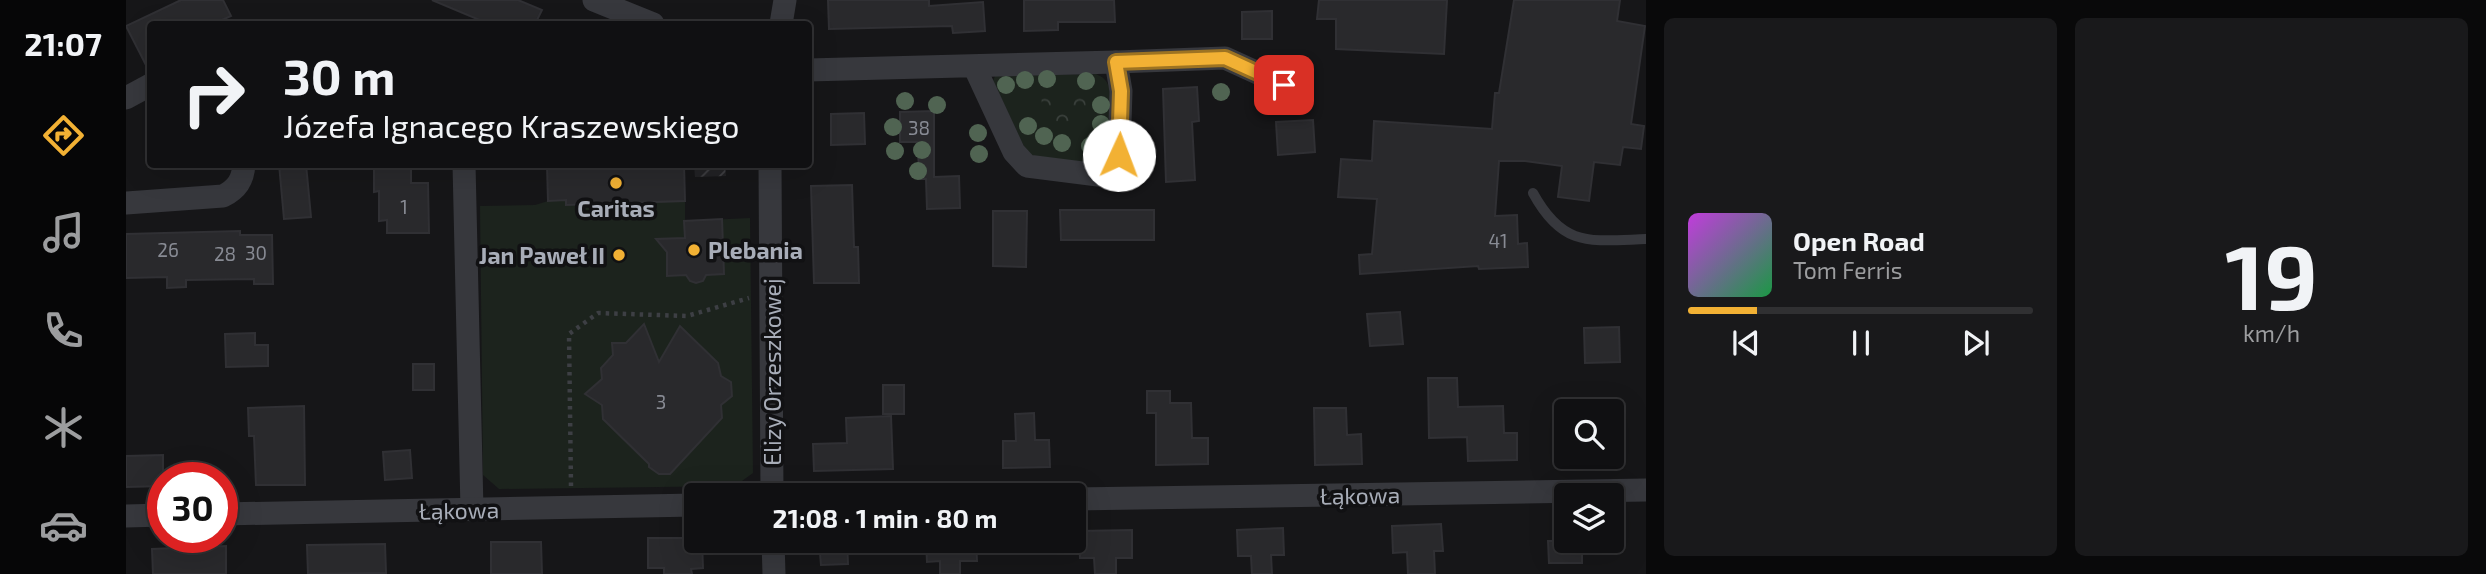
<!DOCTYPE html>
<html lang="pl">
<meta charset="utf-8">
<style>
body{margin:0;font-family:"Exo 2",sans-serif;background:#19191b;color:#f1f3f6;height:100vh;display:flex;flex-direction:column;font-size:26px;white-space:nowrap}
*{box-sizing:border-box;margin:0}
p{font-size:23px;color:#9c9d9f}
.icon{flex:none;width:38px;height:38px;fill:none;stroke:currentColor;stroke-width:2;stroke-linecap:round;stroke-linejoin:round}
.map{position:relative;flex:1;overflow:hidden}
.side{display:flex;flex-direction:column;gap:18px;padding:18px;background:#09090a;width:840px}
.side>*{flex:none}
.hud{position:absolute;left:21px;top:21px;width:665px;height:147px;border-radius:7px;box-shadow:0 7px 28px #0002,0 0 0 2px #303032;background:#101012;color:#f1f3f6;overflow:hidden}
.controls{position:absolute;left:1428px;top:399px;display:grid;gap:14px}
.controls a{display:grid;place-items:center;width:70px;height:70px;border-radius:7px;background:#101012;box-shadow:0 7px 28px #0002,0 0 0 2px #303032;font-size:35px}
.speed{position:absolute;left:21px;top:462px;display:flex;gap:14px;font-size:35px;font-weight:700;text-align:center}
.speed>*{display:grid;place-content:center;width:91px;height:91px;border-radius:50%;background:#101012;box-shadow:0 7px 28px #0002,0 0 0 2px #303032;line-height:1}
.speed .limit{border:10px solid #d22;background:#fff;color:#111}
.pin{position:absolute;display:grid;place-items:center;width:60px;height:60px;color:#fff;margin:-30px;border-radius:14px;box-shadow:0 4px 10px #0006}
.me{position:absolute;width:77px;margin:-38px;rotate:2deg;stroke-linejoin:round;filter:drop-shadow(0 0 5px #0008)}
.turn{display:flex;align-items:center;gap:24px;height:147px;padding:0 21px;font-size:32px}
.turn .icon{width:91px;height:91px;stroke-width:2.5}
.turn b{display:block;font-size:49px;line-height:60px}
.side .card{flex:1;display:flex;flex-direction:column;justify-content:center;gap:10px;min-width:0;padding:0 24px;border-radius:10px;background:#19191b}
.side .dial{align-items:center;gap:0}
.dial b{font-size:91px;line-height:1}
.song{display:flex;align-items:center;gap:21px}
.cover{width:84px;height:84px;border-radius:10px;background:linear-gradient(135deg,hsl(290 70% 55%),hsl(140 70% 35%))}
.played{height:7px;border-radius:4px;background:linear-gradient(90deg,#f2b134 20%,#303032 20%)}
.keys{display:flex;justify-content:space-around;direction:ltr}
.side .tiles{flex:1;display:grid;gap:18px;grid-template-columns:repeat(2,1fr)}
.trip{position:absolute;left:558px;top:483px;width:402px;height:70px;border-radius:7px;background:#101012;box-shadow:0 7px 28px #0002,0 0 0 2px #303032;font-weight:700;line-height:70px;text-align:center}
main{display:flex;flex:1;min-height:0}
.tab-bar{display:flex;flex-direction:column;width:126px;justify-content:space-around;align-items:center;background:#060607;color:#9c9d9f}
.tab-bar .icon{width:49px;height:49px}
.tab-bar .current{color:#f2b134}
.tab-bar b{font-size:32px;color:#f1f3f6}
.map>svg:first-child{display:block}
.industrial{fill:url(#industrial-furrows)}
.green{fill:#1c231d}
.park{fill:url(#park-crowns)}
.building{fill:#29292c;stroke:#303034;stroke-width:2}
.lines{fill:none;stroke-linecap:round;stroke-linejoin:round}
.path{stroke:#3d3f44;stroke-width:4.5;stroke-dasharray:3.5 5;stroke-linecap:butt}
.lane{stroke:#37383d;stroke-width:10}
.street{stroke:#37383d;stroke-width:23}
.tree{fill:#506452}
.route-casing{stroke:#9d7322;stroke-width:18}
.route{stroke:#f2b134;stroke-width:12}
.poi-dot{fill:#f2b134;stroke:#111113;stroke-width:2.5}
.labels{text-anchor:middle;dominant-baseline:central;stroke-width:7;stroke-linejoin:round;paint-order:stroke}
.number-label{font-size:19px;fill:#888b94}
.poi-label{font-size:23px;font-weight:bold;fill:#a8adb8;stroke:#111113}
.street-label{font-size:23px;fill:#a8adb8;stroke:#111113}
</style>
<main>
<nav class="tab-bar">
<b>21:07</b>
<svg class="icon current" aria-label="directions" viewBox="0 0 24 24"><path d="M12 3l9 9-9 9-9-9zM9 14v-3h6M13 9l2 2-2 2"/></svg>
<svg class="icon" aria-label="music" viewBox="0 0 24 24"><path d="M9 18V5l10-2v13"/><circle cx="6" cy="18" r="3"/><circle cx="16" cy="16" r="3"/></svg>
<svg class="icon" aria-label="phone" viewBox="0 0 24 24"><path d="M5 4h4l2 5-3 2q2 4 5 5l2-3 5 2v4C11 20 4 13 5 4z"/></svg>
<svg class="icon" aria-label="climate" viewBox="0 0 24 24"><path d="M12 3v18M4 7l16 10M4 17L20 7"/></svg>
<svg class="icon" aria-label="car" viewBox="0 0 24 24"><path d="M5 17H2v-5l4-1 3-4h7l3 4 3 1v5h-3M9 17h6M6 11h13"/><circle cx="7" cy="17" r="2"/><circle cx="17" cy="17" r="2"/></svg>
</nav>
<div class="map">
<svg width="1520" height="574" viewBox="0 0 1520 574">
<defs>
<pattern id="industrial-furrows" width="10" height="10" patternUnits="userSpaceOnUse" patternTransform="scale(1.75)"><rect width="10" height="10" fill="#222225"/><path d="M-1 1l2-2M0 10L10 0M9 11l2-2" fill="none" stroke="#3f3f43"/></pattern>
<pattern id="park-crowns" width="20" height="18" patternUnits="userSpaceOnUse" patternTransform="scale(1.75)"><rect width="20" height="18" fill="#1c231d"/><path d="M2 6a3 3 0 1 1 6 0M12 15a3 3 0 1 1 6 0" fill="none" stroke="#3a403c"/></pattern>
</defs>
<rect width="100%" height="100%" fill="#161618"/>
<path class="industrial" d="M568,165h31l1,11 -31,1z"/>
<g class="green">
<path d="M970,74c4,2 7,3 10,7 10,13 6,64 -1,79l-8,4 -69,-9 -35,-74 2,-5z"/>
<path d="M440,200l119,1v20l65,-3 3,255 -18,13 -236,3 -16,-14 -3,-269 55,-1 13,-4z"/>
</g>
<path class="park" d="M915,90l44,1 2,38 -44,1z"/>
<g class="building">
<path d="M55,0h42l8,16 -18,8h-63v47h-1l-23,-45z"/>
<path d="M306,0h86l24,10 -7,14h-46z"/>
<path d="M702,0h101v6l54,-4 2,29 -32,2 -1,-7 -123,3z"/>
<path d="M898,0h90l1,22h-57v8l-34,1z"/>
<path d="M1193,0h128l-3,54 -108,-5v-30h-19z"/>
<path d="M1388,0h106l-3,21 28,5 -14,98 13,2 -3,23 -18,-2 -3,18 -26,-3 -5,39 -31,-4 4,-31 -37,-5h-26l-4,55 22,-1 1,29 9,-1 1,24 -49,2 -1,-3 -118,8 -1,-19 13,-1 5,-55 -39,-2 3,-38 31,2 2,-40 118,8 3,-36h4z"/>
<path d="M1146,11v28h-30v-27z"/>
<path d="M1071,87l2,34 -7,1 3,58 -29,2 -3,-93z"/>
<path d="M808,111v66l25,-1 1,32 -33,1 -1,-30h-6l-3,-37h-17v-30z"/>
<path d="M738,113l1,31 -34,1v-31z"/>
<path d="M1187,120l2,32 -37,3 -2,-33z"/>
<path d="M153,164h27l5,53 -27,2z"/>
<path d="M248,164h37v19h17l1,50h-42v-13l-8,1v-30l-5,1z"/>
<path d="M558,164l1,37 -119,4v-5l-18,1 -1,-36z"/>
<path d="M726,185l2,62h4l1,36h-45l-3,-97z"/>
<path d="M934,210h94v30h-93z"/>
<path d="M867,211h34l-1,56 -33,-1z"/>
<path d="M596,219l2,55 -18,1 -3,6 -7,2 -6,-2 -4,-6 -19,1v-24l-11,-13 29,-1 -1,-17z"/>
<path d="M114,231v4h32l1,49h-19v-5l-68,1v7l-19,1v-11l-41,1v-44z"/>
<path d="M1274,312l3,32 -33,2 -3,-32z"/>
<path d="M518,324l15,38 21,-36 38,37 3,13 10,6 1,14 -11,9 1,13 -52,56h-11l-10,-7v-3l-46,-45 -1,-14 -17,-11 17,-15 -1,-11 12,-13 -1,-12h14z"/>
<path d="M1493,327l1,35 -35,1 -1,-35z"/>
<path d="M129,333v12h13v21l-42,1 -1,-33z"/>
<rect x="287" y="364" width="21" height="26"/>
<path d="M1302,378h29l1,29 45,-1 1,27h13v27l-49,1 -1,-24 -38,1z"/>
<rect x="757" y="385" width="21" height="29"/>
<path d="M1021,391h23v12h21l1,35h16v26l-52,1v-52h-9z"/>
<path d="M178,406l1,79h-49l-2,-49h-5l-1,-28z"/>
<path d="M1188,408h32l1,27 14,-1 1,30 -47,1z"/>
<path d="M908,413l1,27h14l1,27 -47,1v-27h13l-1,-27z"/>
<path d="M765,416l2,53 -79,2 -1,-27 34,-1 -1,-25z"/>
<path d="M284,450l2,28 -27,2 -2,-28z"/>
<path d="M37,455v31l-37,1v-31z"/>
<path d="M1315,524l2,27h-9l1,23h-27l-1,-22 -14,1 -1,-27z"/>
<path d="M1157,528l1,27h-13l1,19h-20l-1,-18h-13l-1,-26z"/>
<path d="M1006,530v28h-16v16h-21l-1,-16h-14l-1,-27z"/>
<path d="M522,538h48v3h6l1,27 -12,1 1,5h-28v-6h-16z"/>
<path d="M693,541h28l1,23 -27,1z"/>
<path d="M800,541h50l1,20h-17v13h-20v-13l-13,1z"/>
<path d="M1422,541h34v22h-33z"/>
<path d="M365,542h50l1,32h-51z"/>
<path d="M259,544l1,29 -78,1 -1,-29z"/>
<path d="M100,546v28h-73l-1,-25z"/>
</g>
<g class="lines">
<path class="path" d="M445,486l-2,-152 29,-21 89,3 62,-18"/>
<path class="lane" d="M1407,193c30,55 57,48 113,46"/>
<g class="street">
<path d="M468,0l59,24"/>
<path d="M655,24l4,-24"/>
<path d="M990,62l109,-4 59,27"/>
<path d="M682,70l308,-8 5,29 -2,64 -9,17 -12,3 -71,-9 -13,-14 -40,-86"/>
<path d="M0,98l24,-13"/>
<path d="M338,164l8,346"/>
<path d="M644,164l2,331"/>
<path d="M0,203l97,-7c14,-7 20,-16 21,-32"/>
<path d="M948,499l572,-9"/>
<path d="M96,514l474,-9"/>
<path d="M0,516l37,-1"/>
<path d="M647,541l1,33"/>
</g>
</g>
<g class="tree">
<circle cx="921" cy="79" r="9"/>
<circle cx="899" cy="80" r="9"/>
<circle cx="960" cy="81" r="9"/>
<circle cx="880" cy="85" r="9"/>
<circle cx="1095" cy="92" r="9"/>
<circle cx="779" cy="101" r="9"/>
<circle cx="811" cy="105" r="9"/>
<circle cx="975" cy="105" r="9"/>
<circle cx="975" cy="124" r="9"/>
<circle cx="902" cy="126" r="9"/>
<circle cx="767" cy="127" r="9"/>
<circle cx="852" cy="133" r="9"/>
<circle cx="918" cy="136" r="9"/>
<circle cx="936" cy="143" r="9"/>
<circle cx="964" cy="146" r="9"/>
<circle cx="796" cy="150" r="9"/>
<circle cx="769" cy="151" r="9"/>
<circle cx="853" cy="154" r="9"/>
<circle cx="792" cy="171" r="9"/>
</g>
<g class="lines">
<g class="route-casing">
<path id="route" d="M993,155l2,-64 -5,-29 109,-4 59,27"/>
</g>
<use href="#route" class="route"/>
</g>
<g class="poi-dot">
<circle cx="490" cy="183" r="7"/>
<circle cx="568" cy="250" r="7"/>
<circle cx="493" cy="255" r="7"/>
</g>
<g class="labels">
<g class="number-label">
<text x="793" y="127">38</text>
<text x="278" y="206">1</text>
<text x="1372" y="240">41</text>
<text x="42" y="249">26</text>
<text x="130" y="252">30</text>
<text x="99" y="253">28</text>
<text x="535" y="401">3</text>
</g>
<g class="poi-label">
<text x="490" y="208">Caritas</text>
<text x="582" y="250" text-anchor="start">Plebania</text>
<text x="479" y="255" text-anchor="end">Jan Paweł II</text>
</g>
<g class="street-label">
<text transform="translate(646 372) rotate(-90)">Elizy Orzeszkowej</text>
<text transform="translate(1234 495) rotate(-1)">Łąkowa</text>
<text transform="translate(333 510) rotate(-1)">Łąkowa</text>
</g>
</g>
</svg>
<div class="controls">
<a><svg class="icon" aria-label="search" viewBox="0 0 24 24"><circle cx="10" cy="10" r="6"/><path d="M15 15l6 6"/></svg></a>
<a><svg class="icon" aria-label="layers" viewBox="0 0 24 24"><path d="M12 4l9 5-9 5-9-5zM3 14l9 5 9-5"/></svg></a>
</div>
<div class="speed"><div class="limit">30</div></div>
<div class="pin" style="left:1158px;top:85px;background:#d93025"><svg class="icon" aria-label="arrive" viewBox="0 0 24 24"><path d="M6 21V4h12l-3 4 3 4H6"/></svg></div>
<svg class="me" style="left:993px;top:155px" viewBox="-20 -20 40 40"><circle r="19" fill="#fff"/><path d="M0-13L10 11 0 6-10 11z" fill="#f2b134"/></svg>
<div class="trip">21:08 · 1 min · 80 m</div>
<div class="hud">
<div class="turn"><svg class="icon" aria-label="right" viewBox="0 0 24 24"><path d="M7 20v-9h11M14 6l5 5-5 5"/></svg><div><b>30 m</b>Józefa Ignacego Kraszewskiego</div></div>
</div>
</div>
<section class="side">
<div class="tiles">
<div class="card">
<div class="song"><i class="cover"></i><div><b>Open Road</b><p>Tom Ferris</p></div></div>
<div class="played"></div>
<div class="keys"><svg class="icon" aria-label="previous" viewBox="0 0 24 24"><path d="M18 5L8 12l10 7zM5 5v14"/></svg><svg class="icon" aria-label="pause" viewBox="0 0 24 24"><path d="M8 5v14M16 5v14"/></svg><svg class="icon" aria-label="next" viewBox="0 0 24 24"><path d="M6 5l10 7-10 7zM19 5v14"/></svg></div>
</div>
<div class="card dial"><b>19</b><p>km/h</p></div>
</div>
</section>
</main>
